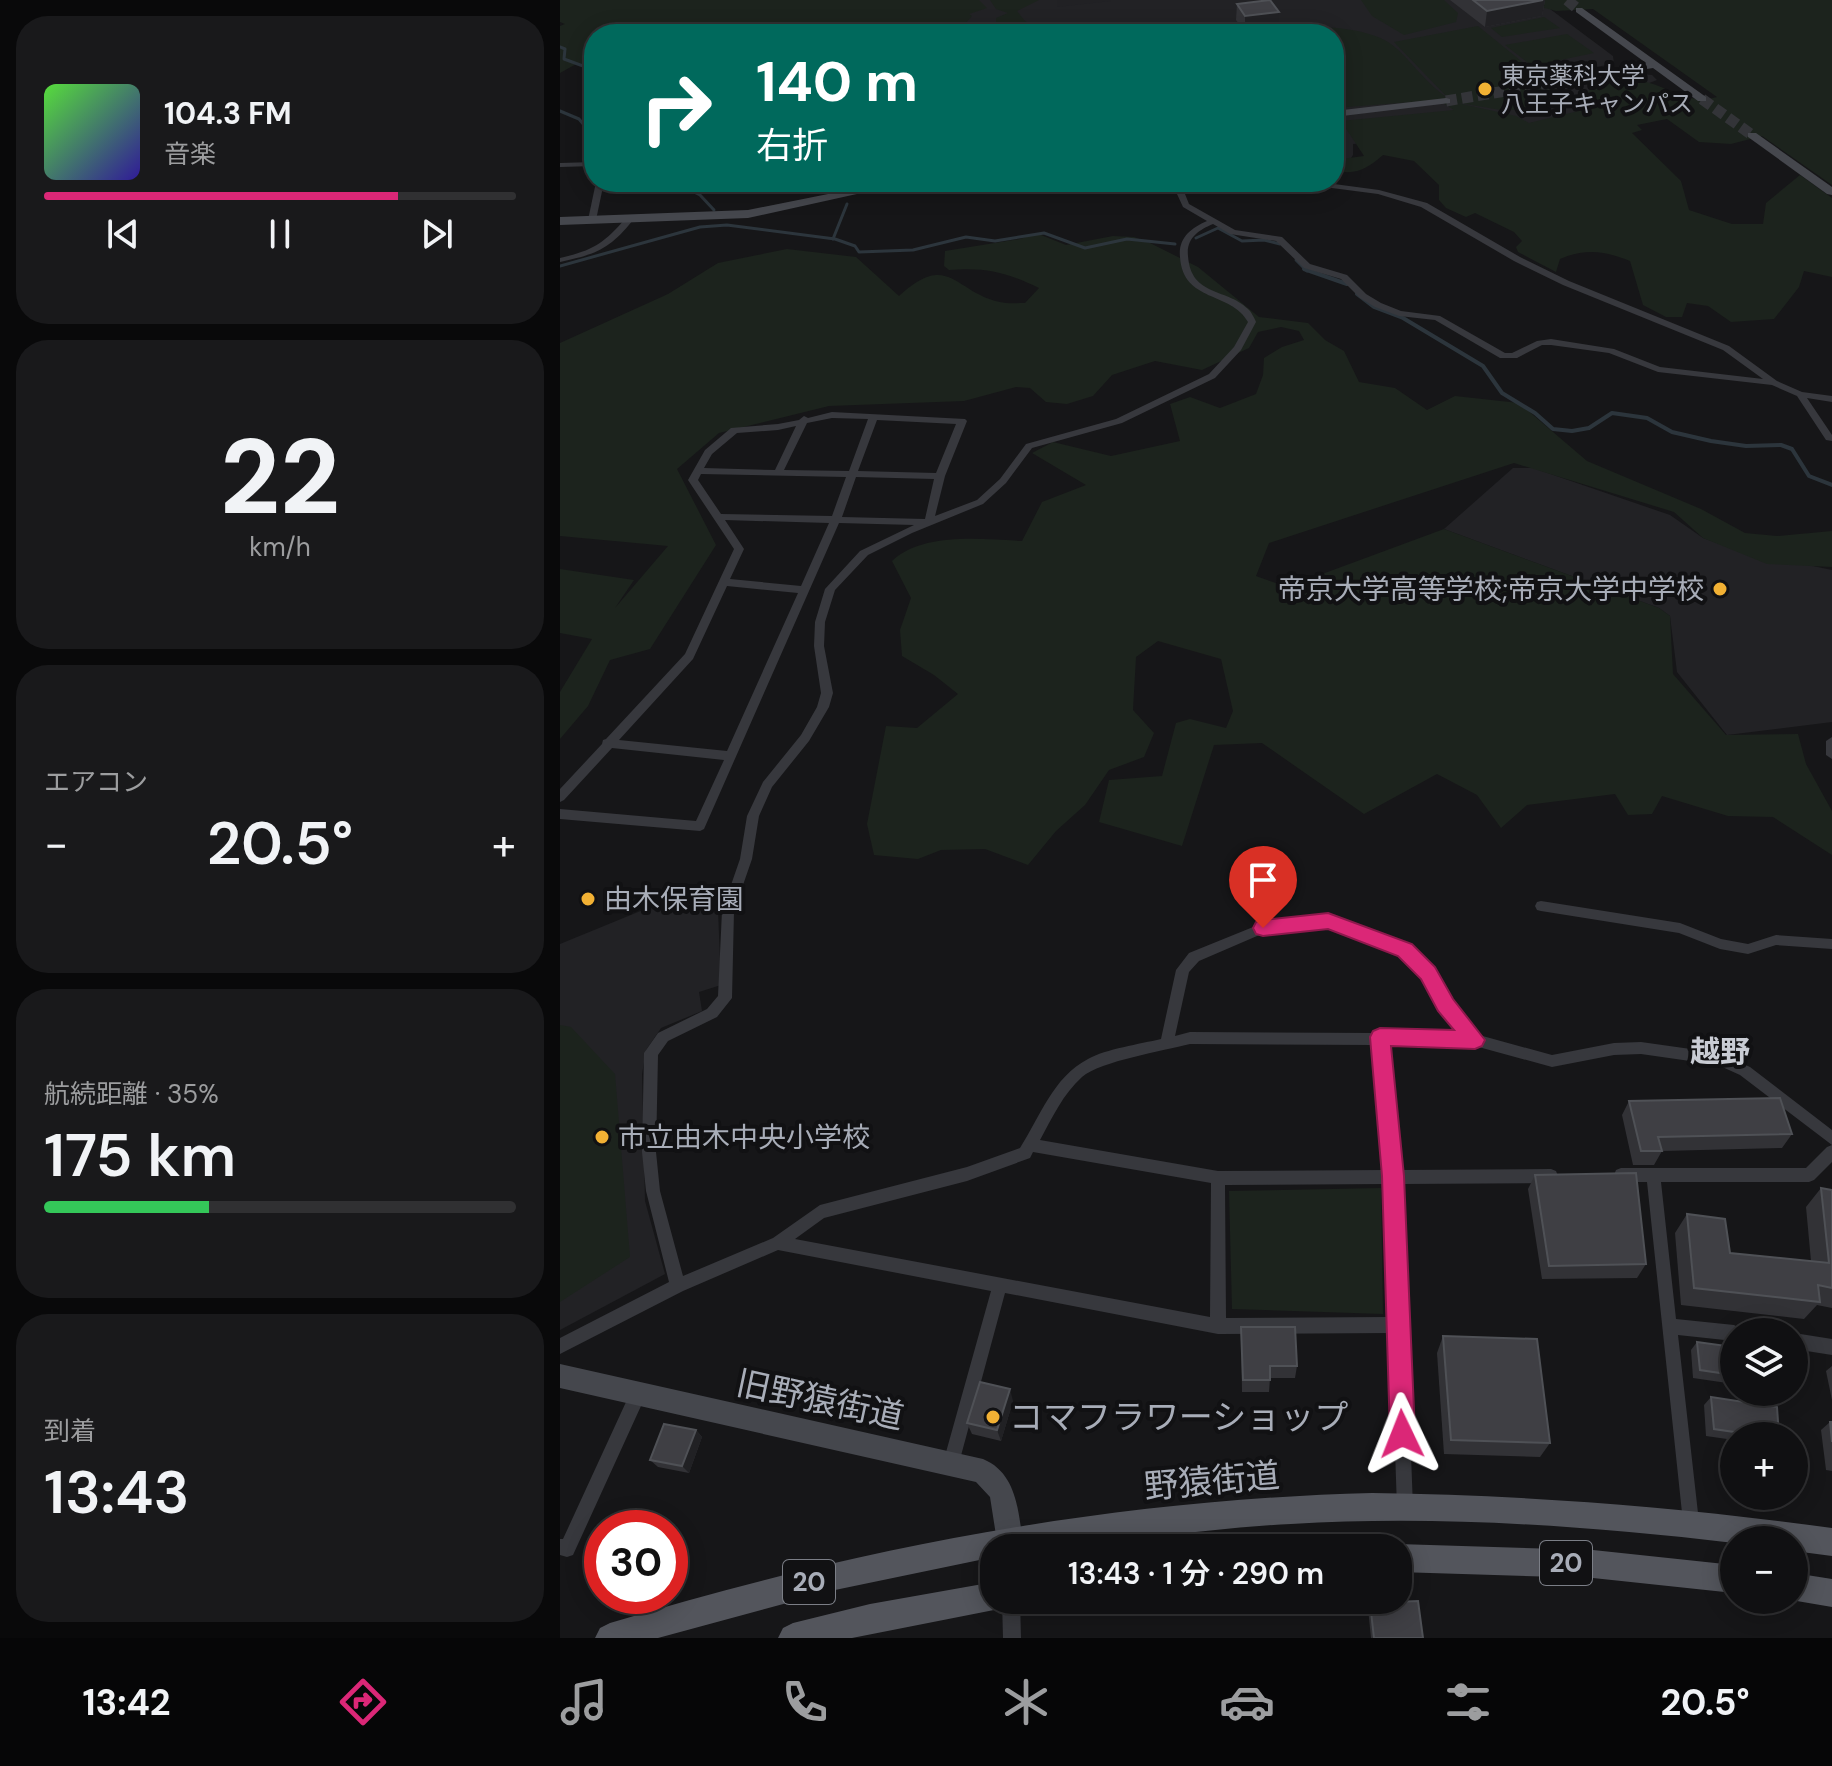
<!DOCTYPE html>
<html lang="ja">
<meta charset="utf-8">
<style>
body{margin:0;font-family:"DM Sans","Noto Sans JP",sans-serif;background:#19191b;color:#f1f3f6;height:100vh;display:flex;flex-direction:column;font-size:30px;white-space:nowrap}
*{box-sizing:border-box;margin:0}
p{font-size:26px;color:#9c9d9f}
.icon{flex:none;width:44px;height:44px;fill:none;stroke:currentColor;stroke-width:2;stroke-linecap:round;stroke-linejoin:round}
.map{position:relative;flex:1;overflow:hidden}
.panel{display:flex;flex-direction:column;gap:16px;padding:16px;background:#09090a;width:560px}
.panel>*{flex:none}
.top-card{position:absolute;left:24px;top:24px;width:760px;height:168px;border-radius:32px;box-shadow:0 4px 20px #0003,0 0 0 2px #303032;background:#00695c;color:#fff;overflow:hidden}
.controls{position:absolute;left:1160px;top:1318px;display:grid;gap:16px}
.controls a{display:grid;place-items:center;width:88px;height:88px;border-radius:50%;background:#101012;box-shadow:0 4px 20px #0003,0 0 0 2px #303032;font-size:40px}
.speed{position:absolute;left:24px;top:1510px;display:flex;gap:16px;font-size:40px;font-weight:700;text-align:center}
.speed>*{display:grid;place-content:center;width:104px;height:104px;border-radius:50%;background:#101012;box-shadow:0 4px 20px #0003,0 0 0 2px #303032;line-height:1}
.speed .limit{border:12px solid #d22;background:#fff;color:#111}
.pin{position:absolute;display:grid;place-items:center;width:68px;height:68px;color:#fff;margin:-82px -34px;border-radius:50% 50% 50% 0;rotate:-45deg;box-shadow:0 0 8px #0007}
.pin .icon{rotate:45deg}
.me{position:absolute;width:88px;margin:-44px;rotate:358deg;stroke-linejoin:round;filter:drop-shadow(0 0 6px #0008)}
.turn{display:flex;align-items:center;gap:28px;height:168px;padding:0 40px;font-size:36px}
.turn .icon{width:104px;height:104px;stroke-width:2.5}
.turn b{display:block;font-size:56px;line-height:68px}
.big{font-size:60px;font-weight:600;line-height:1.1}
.panel .widget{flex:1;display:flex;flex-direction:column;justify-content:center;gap:12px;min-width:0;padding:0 28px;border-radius:32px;background:#19191b}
.panel .dial{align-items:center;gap:0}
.dial b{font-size:104px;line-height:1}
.song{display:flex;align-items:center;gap:24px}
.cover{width:96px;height:96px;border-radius:12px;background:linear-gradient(135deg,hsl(110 70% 55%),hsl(250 70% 35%))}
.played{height:8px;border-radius:4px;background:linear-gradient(90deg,#db2777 75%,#303032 75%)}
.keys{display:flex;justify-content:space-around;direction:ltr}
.heat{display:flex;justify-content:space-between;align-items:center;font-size:44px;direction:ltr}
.charge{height:12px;border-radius:6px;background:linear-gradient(90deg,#34c759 35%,#303032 0)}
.trip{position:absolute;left:420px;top:1534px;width:432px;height:80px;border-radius:32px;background:#101012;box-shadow:0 4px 20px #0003,0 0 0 2px #303032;font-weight:600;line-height:80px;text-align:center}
.menu{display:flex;height:128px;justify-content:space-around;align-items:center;background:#060607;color:#9c9d9f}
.menu .icon{width:56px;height:56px}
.menu .selected{color:#db2777}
.menu b{font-size:36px;color:#f1f3f6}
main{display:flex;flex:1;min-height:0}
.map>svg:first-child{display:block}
.built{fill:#222225}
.green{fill:#1c231d}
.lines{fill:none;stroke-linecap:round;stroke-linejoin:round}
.stream-far1{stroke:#2c353c;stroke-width:3}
.stream{stroke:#2c353c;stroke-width:4}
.secondary-tunnel{stroke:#333438;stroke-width:11;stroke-dasharray:11 5;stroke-linecap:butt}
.street{fill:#37383d;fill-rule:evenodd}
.secondary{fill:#45474d;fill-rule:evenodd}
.primary{fill:#53555c;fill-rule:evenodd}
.wall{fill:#323236}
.shaded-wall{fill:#212124}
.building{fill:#3f3f44;stroke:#4f5156;stroke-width:2}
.route{fill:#db2777;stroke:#8e194d;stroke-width:2}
.poi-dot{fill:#f2b134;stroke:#111113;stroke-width:3}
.labels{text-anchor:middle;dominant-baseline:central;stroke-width:8;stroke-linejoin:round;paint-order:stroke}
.far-poi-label{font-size:24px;fill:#a8adb8;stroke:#111113;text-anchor:start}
.shield{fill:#111113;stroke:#7b7e86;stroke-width:2}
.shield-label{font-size:26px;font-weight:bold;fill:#a8adb8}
.poi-label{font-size:28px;fill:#a8adb8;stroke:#111113;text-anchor:start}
.neighbourhood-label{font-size:30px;font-weight:bold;fill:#c9ccd4;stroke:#111113}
.near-street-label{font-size:34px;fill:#a8adb8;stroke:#111113}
.near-poi-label{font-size:34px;fill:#a8adb8;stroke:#111113;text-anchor:start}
</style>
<main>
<section class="panel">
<div class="widget">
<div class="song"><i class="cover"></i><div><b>104.3 FM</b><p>音楽</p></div></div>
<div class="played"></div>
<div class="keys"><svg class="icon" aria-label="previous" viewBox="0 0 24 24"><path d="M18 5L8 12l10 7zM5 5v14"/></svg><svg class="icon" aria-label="pause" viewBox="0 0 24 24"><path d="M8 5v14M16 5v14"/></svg><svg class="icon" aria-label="next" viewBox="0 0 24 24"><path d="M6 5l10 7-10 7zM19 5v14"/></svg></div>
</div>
<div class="widget dial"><b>22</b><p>km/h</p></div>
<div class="widget"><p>エアコン</p>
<div class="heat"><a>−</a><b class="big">20.5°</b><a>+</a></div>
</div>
<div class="widget"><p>航続距離 · 35%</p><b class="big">175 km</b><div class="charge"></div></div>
<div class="widget"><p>到着</p><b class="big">13:43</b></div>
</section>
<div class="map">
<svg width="1272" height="1638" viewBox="0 0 1272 1638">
<rect width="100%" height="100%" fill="#161618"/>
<g class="built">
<path d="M54,0h924l75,56 1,8 -56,9 14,12 68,-11 12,1 5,5 -31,12 -12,16 -145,26 -116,10v11l-10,16 -9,-2v-135h-740z"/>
<path d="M953,468h20l137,47 33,23 38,13 91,19v152l-105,13 -50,-63 -7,-56 -11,-8 -215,-79z"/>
<path d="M169,892l-11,18 3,75 -22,7 3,19 -41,17 -15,22 -4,24 3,127 20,73 -105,56v-386l100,-41z"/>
</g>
<g class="green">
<path d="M0,0h419l8,8 -18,6 3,2 -16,18h-362v33l-16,-4 -18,10v-47l5,-2 -5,-2z"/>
<path d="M430,0h49l-22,11 7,9 17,14h-22l-5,-6 -18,-4v-6l12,-5 -12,-4z"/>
<path d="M801,0h83l14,13 -2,9 -52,13 -32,-19z"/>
<path d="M975,0h297v185l-70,-49 -31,8 -32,-2 -32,-23 -30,6 5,5 -10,3 49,48 8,29 43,14h31l3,-21 34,-28 32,23v79l-28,-6 -5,16 -25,32 -43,3 -23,-16 -21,-3 -5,14h-16l-23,-12 -13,-44c-25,-10 -45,-13 -70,-2l-4,13 -38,-20 -2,-5 6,-6 -8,-9 -39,-19 -9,4 -20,-9 -7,-8v-15l-25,-24 -31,-6c-16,14 -28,21 -49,15v-10l30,-4 -23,-35 113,-11 -16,-10 -104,8v-74h-63c28,-12 91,-8 117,8 19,12 36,41 60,56l-54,-56 84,-16 90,73 -61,12 -54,-9 63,14 13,7 62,-15 -4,-14 4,-7c15,-3 37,-9 52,-6 29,7 43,24 74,16l-124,-88 -37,2 -19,-5z"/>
<path d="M984,17l16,11 -58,9 -11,-9z"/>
<path d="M1007,34l27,19 -62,13 -27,-21z"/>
<path d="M476,233l30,12 47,-9 21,1 16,6 48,24 61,50 49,6 17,17 19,11 15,31 36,6 32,22 28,-14 64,7 68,58 114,48 44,24 32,3 55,-5v36l-65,-3 -64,-26 -29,-26 -160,-49 -245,80 -13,33 31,11 157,-58 215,79 11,8 3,58 53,61 72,-1 8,30 26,47v44l-59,-38 -45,-1 -66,-20 -10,18 -24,1 -13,-21 -88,11 -26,23 -24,-33 -40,-21 -73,40 -102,-71 -48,2 -32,101 -83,-24 10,-42 53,-4 14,-53 14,-4 36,9 7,-17 -12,-52 -63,-18 -22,16 -3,53 21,23 -10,24 -35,13 -24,35 -29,26 -28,34 -43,-16 -44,1 -23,9 -44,-4 -7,-31 19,-98 31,2 41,-34 -24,-19 -32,-19 -2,-26 11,-32 -19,-37c31,-29 89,-22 130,-20l20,-39 44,-17 -54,-32 21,-11 58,14 69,-15 -10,-37 20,-7 30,11 36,-14 7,-19 1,-17 18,-11 22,-7 -5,-9 -18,-4 -23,5 -9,16 -47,22 -47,-9 -43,14 -19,21 -26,8 -21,-2 -16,-14 -14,-1 -52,14 -135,5 -110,27 -42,36 39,76 -66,104 -40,11 -22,46 -28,33v-47l32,-53 -32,-6v-64l74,11 -19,28 53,-62 -108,-10v-193l108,-49 50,-31 69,-14 69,8 43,39c50,-46 55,-4 101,6 7,2 17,1 25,1l14,-15c-34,-16 -53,-21 -90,-18l-5,-4 1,-15 75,-12z"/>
<path d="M0,1025l11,2 44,47 15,183 -70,45z"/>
<path d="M821,1188l2,126 -151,-5 -3,-118z"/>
</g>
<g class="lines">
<g class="stream-far1">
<path d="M0,47l5,2 -1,10 30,11"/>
<path d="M0,111l19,8 15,18"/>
<path d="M114,182l26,13 14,15"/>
<path d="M636,238l22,-10 24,13 22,-1 16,4"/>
<path d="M273,239l14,-35"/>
<path d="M736,260l11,11"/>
<path d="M0,266l140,-39 27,-2 108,14 20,7 4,6 54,-2 53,-13 29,4 49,-8 41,15 42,-9 48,5"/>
</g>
<g class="stream">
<path d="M744,269l43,15"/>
<path d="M797,294l17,13 29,11 80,48 19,27 33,20 18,16 19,2 17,-3 23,-15 35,5 25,14 39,9 35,5 35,-1 11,4 17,27 23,9"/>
</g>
<g class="secondary-tunnel">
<path d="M1007,0l12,10"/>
<path d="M1142,99l50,36"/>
<path d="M886,101l125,-21"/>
</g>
<g class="street">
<path d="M34,162v4l-34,1v-4z"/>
<path d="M36,182h8l-8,38 -4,2 -4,-2z"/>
<path d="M624,182h8l-7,12 4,10 46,26 47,7 28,27 37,11 19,19 15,9 20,8 39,5 65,37h7l25,-12 14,-2 63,10 46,18 103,12 -40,-29 -160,-65 -49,-24 -93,-54 -43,-13 -77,-10 -4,-2h22l60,8 48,13 93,54 49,24 160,65 48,35 25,11 30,4v6l-25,-4 25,37v6l-6,-1 -29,-44 -25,-11 -114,-13 -49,-19 -58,-8h-9l-25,13h-17l-65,-38 -36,-4 -24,-9 -15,-9 -19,-19 -37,-11 -28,-27 -46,-7 -17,-10c-14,6 -27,14 -25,32 3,42 40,31 62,55 1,1 6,10 6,11l-15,28 -26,28 -93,45 -90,25 -26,35 -23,21 -71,29 -44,22 -33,35 -10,32 -1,24 9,47 -4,14 -20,34 -37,46 -13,29 -7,43 -18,52 -2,87 -15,19 -49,24 -10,14 -2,97 4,39 23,85 90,-38 47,-33 147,-38 53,-19c20,-31 33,-71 68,-89 18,-10 52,-15 73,-20l15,-69 13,-17 74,-30 65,-7 46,14 36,16 23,23 18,32 28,34 73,20 62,-12 27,-1 78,11 31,14 82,63v15l-92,-70 -22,-10 -77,-11 -27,1 -62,12 -77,-21 -87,-1 12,125 151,-1 5,2 2,5 -2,5 -5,2 -150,1 12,324 -2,6 -6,2 -6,-2 -2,-6 -6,-175 -173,1 -213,-41 -46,170 -2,6 -6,2 -6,-2 -2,-6 48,-172 -213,-41 -95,41 -123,63v-16l109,-56 -23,-91 -4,-39 2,-99 14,-20 49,-24 11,-13 4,-85 18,-52 7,-43 16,-34 38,-47 16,-28 4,-14 -7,-47 1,-24 10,-33 35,-38 54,-26 -75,-2 -135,306 -4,2 -140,-12v-10l136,12 28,-61 -112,-12 -48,52 -4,2v-13l42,-45 1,-4 3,-1 79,-85 49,-105 -46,-69 17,-30 26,-22 47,-4 21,-4 5,-4 4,2 24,-6 133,7 2,2 -22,55 -10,40 42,-16 23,-21 26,-35 90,-25 93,-45 25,-27 14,-25c-17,-31 -65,-19 -68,-65 -2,-19 11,-29 27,-36l-24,-14 -6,-13zM272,418l36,1 -19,52 -65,-1 23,-47zM317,420l79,4 -20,49 -78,-2zM236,426l-21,44 -71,-2 8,-14 25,-21 41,-3zM141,474l145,3 -14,39 -111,-2 -23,-34zM296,477l78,2 -9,40 -83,-2zM165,520l104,3 -28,63 -71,-7 14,-30zM167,586l71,7 -71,158 -108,-11 74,-81zM768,926l37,12 35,16 23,23 18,32 21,25 -77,-1 -5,-2 -5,2 -185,-1 -15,4 14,-64 10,-11 65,-28zM630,1044l184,1 11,125 -167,1 -178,-31c12,-22 23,-46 42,-63 19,-16 81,-26 108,-33zM473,1152l178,31 -1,134 -415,-78 29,-21 143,-37 63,-23zM826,1184l4,133 -164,1 -1,-133z"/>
<path d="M66,218l7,2c-24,30 -37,34 -73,42v-4c34,-8 43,-14 66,-40z"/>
<path d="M1272,737v22l-6,-4v-14z"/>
<path d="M981,901l139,22 41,16 27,5 28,-9 56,4v10l-56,-4 -28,9 -28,-5 -41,-16 -138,-22 -4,-1 -2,-4 2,-4z"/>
<path d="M1272,1145v17l-18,18 -5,2h-148l15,137 58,6 5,3 2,4h-7v9l-56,-6 21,187 -2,6 -6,2 -6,-2 -2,-6 -36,-340h-26l-5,-2 -2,-5 2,-5 5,-2h185l21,-21z"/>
<path d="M1234,1333l38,6v16l-38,-6z"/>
<path d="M78,1387l6,2 2,6 -73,160 -6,2 -7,-2v-16h3l69,-150z"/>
<path d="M442,1600h18l1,38h-18z"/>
</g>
<g class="secondary">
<path d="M1016,8h6l124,89v4h-8l-45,-33 -86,14 -1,-2 5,-3 75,-14 -70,-51z"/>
<path d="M886,98l4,1v4l-116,14v-6z"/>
<path d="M1188,133h8l76,54v8l-5,-1 -79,-57z"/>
<path d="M328,182h23l-163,36 -188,7v-8l188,-7z"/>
<path d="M0,1364l423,95c36,15 35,56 41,89h-26l-8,-51 -14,-15 -416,-94z"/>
</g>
<g class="primary">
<path d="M812,1493c154,2 307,14 460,35v28l-38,-5v-11h-60v3c-147,-17 -296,-28 -443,-19 -99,5 -198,24 -297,24v9l-159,33 -177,48h-63l5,-10 10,-5c252,-76 499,-123 762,-130z"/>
<path d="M838,1544l195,6 141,15v28l-141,-15 -195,-6v-24h-10z"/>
<path d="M1234,1573l38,6v28l-41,-7h3z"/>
<path d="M434,1582v18h13l-3,6 -10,4 -142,28h-74l5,-10 10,-5 77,-19z"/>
</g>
</g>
<g class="wall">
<path d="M890,0h95l-3,16 -57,11z"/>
<path d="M677,4l42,24 -21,3 -16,-3 -6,-8z"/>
<path d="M1069,1101l163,33 -10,14 -120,3 -8,14h-21l-11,-50z"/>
<path d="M975,1175l111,89 -9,14 -95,1 -14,-90z"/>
<path d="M1261,1188l11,2v118l-15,-3 -13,14 -123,-14 -6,-72 12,-19 43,39 81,8 -5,-54z"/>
<path d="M681,1327l56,39 -2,12h-25l-1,14h-27z"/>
<path d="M883,1336l107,107 -10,14 -96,-3 -7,-101z"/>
<path d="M1137,1342l37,5v37l-41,-6 -2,-28z"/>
<path d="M1272,1366v34l-6,-29z"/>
<path d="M1151,1397l68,39h-45v4l-28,-4 -2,-31z"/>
<path d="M453,1401l-12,40 -29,-7 -5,-11z"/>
<path d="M1270,1422h2v49l-6,-1 -5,-40z"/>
<path d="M136,1430l6,7 -13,36 -31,-6 -8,-7z"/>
<path d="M810,1603l53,35h-52l-3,-30z"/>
</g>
<g class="shaded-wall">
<path d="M497,0h54v1l-54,6z"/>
<path d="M985,0l-3,16 -57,11 2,-16z"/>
<path d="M719,12v16l-34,4v-16z"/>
<path d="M450,1389l3,12 -12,40 -4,-11z"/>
<path d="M136,1430l6,7 -13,36 -7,-7z"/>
</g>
<g class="building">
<path d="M710,0l9,12 -34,4 -8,-12z"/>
<path d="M913,0h70l-56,11z"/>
<path d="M695,27l6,7h-63z"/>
<path d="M1220,1098l12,36 -134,3 4,14h-21l-12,-50z"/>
<path d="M1076,1173l10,91 -97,2 -14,-91z"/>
<path d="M1261,1188l11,2v98l-14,-3 2,17 -126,-14 -7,-74 38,5 5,34 99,10z"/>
<path d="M681,1327h54l2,39h-27v14h-27z"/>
<path d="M883,1336l94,3 13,104 -99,-3z"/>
<path d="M1137,1342l37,5v28l-34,-5z"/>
<path d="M420,1382l30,7 -13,41 -30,-7z"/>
<path d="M1151,1397l66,10 2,29h-17l-48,-7z"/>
<path d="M1270,1422h2v20z"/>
<path d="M104,1424l32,6 -14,36 -32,-6z"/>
<path d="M858,1601l5,37h-49l-4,-35z"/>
</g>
<path class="route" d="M768,913l84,31 23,23 18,32 32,41 -3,6 -7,3 -84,-3 13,130 11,258 -4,9 -9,3 -8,-3 -4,-9 -8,-258 -12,-139 3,-6 7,-3 74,2 -16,-19 -17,-32 -23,-23 -70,-27 -65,7 -7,-2 -3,-6 3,-6 7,-2z"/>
<g class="poi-dot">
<circle cx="925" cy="89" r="8"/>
<circle cx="1160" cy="589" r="8"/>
<circle cx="28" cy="899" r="8"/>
<circle cx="42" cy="1137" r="8"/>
<circle cx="433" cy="1417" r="8"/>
</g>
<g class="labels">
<g class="far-poi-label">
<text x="941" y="75">東京薬科大学<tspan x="941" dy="28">八王子キャンパス</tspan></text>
</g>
<g class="shield">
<rect x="980" y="1541" width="52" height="44" rx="6"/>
<rect x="223" y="1560" width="52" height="44" rx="6"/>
</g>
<g class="shield-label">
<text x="1006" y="1563">20</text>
<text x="249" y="1582">20</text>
</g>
<g class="poi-label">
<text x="1144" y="589" text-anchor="end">帝京大学高等学校;帝京大学中学校</text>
<text x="44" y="899">由木保育園</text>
<text x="58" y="1137">市立由木中央小学校</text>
</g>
<g class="neighbourhood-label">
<text x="1160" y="1051">越野</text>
</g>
<g class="near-street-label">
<text transform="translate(260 1400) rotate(12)">旧野猿街道</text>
<text transform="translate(652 1481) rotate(-5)">野猿街道</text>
</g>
<g class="near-poi-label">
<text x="449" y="1417">コマフラワーショップ</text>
</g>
</g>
</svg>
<div class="controls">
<a><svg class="icon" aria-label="layers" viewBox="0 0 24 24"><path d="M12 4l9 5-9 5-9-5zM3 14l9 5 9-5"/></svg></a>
<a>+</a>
<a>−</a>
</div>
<div class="speed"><div class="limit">30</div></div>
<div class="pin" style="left:703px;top:928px;background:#d93025"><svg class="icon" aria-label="arrive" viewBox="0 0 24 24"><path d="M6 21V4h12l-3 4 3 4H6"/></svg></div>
<svg class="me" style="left:842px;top:1434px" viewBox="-20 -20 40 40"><path d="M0-17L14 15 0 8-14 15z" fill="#db2777" stroke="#fff" stroke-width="4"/></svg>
<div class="trip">13:43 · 1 分 · 290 m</div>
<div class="top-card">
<div class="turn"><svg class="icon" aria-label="right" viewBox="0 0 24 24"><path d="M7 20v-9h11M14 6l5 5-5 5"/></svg><div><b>140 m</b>右折</div></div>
</div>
</div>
</main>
<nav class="menu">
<b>13:42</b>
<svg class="icon selected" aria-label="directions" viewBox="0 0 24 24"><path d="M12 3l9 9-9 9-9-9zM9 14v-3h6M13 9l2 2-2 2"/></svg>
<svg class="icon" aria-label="music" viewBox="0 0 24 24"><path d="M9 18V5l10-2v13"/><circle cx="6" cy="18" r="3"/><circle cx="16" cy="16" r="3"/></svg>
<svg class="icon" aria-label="phone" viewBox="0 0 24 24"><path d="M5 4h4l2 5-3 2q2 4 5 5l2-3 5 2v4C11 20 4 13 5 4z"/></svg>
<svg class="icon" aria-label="climate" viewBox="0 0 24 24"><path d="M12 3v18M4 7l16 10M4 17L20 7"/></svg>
<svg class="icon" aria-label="car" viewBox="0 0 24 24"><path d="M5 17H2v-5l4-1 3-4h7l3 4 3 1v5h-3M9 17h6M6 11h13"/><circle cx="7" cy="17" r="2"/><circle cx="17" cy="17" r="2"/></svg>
<svg class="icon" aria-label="filters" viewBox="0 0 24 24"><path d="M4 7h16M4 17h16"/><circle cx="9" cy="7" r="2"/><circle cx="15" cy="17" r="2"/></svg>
<b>20.5°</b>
</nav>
